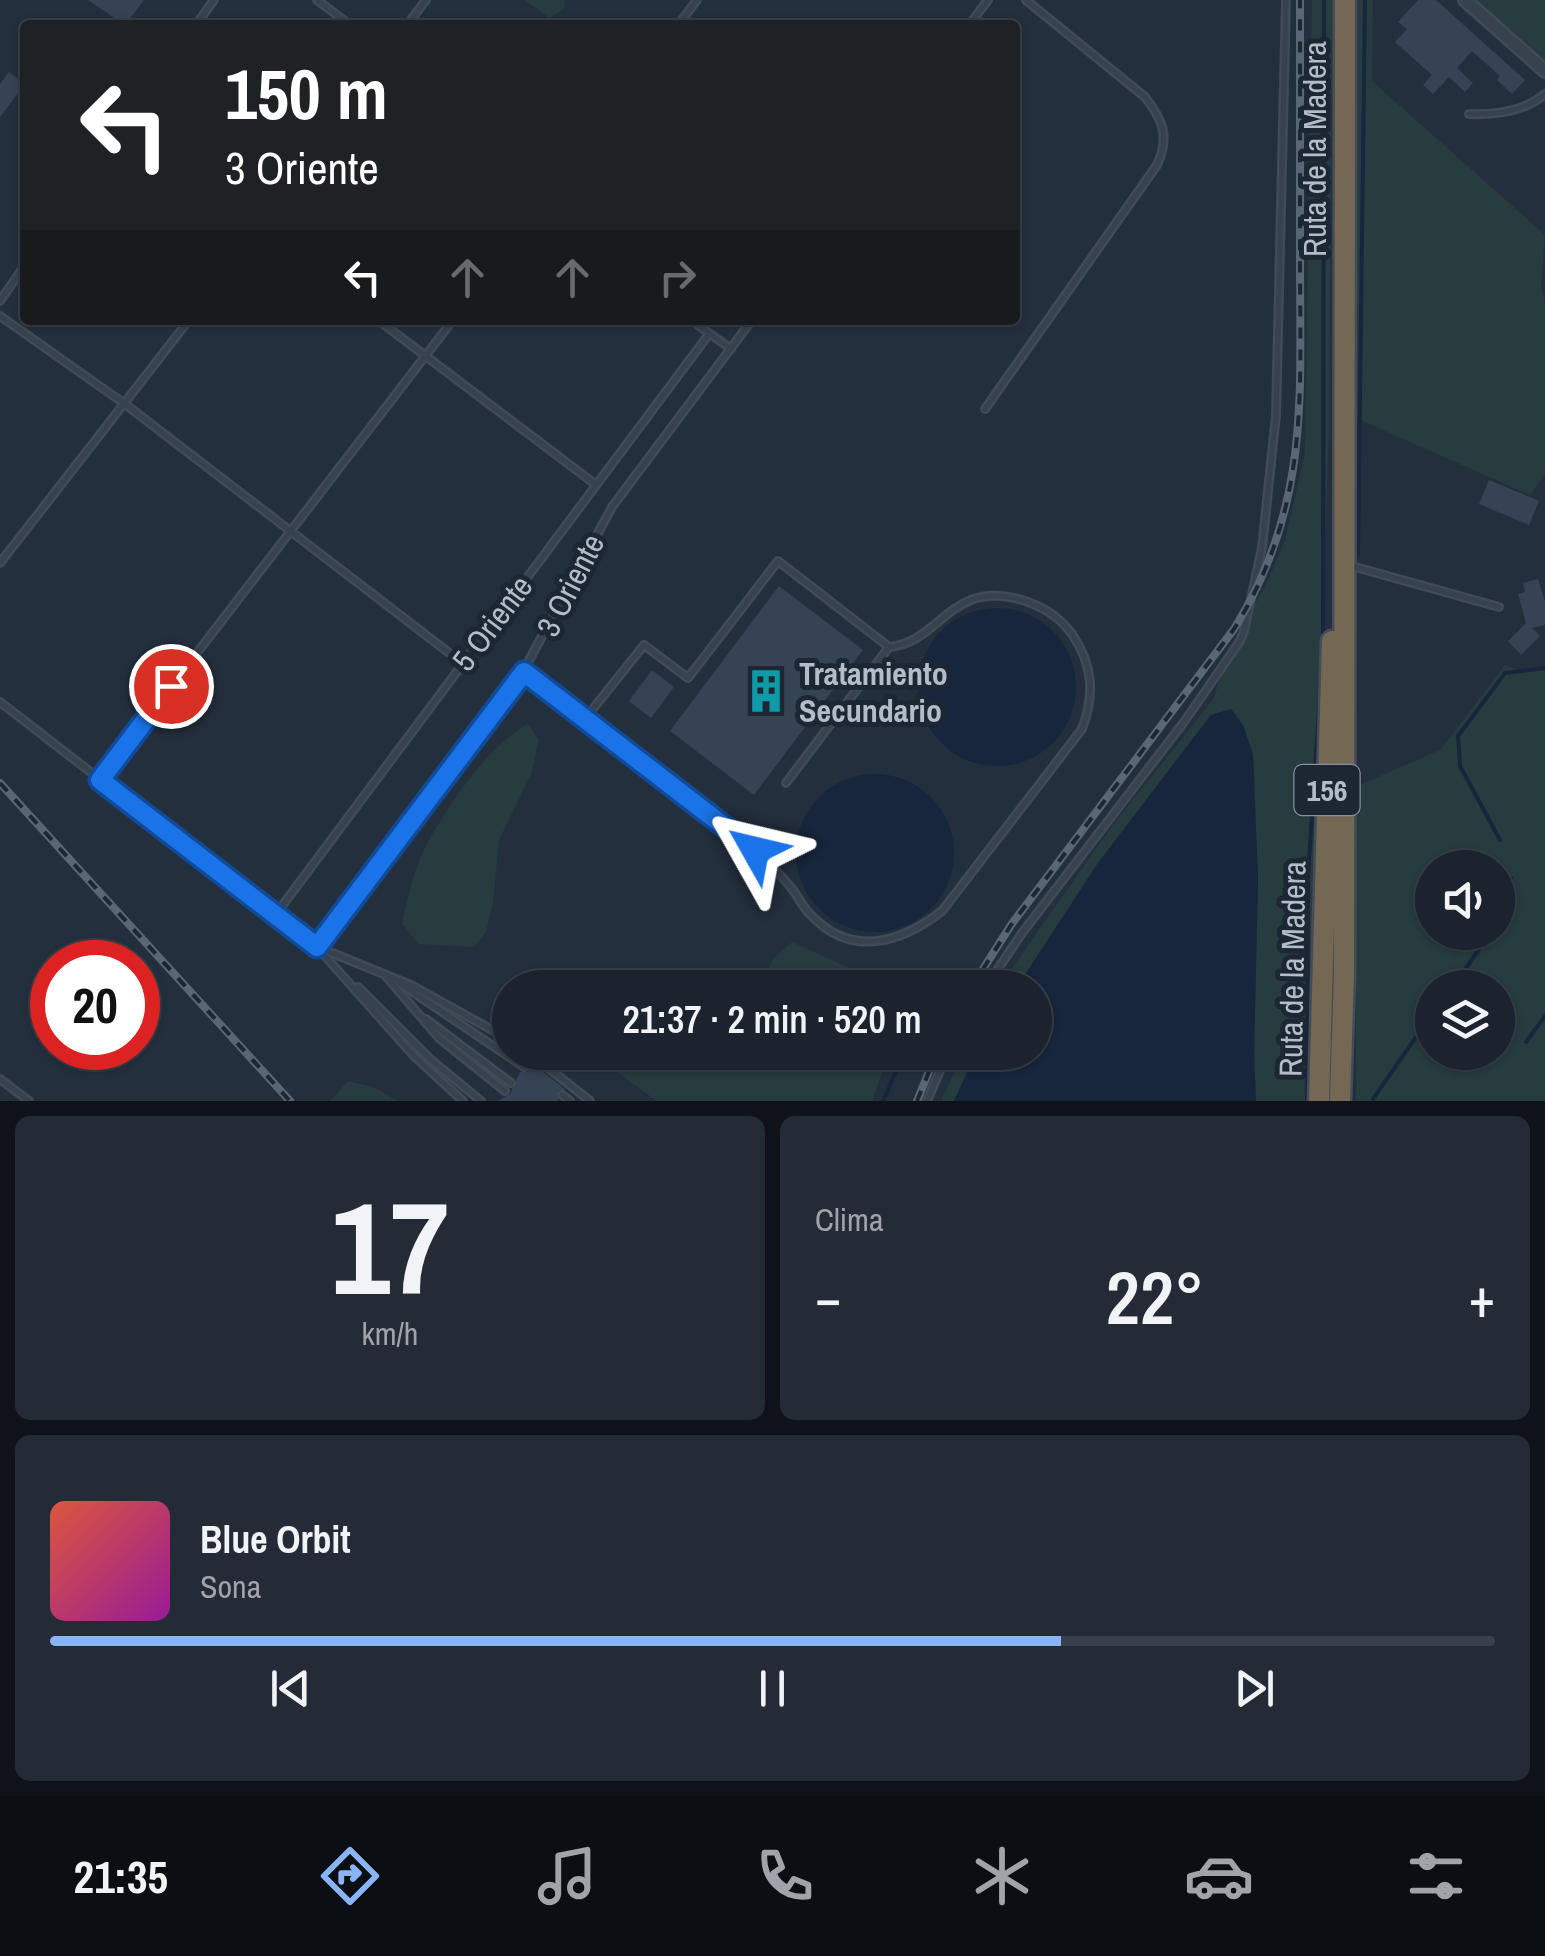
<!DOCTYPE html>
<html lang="es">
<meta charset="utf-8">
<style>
body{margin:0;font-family:"Archivo Narrow",sans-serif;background:#242b36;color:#f1f3f6;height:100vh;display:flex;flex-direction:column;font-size:38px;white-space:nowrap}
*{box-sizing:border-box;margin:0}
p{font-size:32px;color:#a0a4aa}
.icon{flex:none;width:55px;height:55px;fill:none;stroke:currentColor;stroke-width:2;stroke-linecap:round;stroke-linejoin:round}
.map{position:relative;height:1101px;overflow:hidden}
.sheet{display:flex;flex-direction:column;gap:15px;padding:15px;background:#0f1319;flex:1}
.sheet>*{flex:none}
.guide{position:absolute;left:20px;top:20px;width:1000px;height:305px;border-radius:10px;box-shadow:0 2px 8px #0004,0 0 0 2px #39404a;background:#202124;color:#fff;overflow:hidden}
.fabs{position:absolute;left:1415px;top:850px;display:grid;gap:20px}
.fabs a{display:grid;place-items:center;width:100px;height:100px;border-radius:50%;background:#1b232e;box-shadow:0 2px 8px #0004,0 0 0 2px #39404a;font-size:50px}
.speed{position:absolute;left:30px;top:940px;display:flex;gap:20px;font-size:50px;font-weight:700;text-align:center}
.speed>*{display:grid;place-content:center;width:130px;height:130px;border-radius:50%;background:#1b232e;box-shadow:0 2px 8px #0004,0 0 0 2px #39404a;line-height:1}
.speed .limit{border:15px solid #d22;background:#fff;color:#111}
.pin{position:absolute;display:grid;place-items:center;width:85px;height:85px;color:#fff;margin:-42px;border:5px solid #fff;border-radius:50%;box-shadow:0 2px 10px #0007}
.me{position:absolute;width:110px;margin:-55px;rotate:307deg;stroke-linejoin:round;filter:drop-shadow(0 0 8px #0008)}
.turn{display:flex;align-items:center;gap:35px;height:210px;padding:0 40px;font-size:45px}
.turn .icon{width:130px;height:130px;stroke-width:2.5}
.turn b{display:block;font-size:70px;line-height:85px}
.lanes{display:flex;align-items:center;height:95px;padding:0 40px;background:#0003;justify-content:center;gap:50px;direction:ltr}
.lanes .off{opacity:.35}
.big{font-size:75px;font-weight:600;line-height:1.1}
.sheet .tile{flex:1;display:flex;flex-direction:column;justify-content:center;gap:15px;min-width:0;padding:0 35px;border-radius:15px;background:#242b36}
.sheet .dial{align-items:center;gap:0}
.dial b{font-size:130px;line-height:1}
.song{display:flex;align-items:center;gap:30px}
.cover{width:120px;height:120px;border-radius:15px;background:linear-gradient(135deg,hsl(10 70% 55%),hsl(300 70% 35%))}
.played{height:10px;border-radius:5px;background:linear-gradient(90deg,#8ab4f8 70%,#39404a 70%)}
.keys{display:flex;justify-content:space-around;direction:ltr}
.heat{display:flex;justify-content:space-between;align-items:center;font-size:55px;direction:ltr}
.sheet .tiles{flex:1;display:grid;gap:15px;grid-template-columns:1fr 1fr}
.tile:last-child{grid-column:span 2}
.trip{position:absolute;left:492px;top:970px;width:560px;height:100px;border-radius:50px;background:#1b232e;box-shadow:0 2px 8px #0004,0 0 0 2px #39404a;font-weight:600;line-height:100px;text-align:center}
.menu{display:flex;height:160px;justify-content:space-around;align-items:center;background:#0b0e12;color:#a0a4aa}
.menu .icon{width:70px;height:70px}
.menu .active{color:#8ab4f8}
.menu b{font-size:45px;color:#f1f3f6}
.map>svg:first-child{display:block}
.green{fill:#263c3f;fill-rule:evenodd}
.water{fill:#17263c}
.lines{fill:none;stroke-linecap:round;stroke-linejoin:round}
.stream{stroke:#17263c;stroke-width:4}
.building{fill:#364354}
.lane-casing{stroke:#414a57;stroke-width:10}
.street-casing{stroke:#414a57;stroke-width:16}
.highway-casing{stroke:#434c59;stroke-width:25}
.lane{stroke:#38414e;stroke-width:5}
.street{stroke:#38414e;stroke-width:11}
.highway{stroke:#746855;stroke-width:20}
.rail-casing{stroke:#5a6575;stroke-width:8}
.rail{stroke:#1d2633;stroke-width:4;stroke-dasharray:11;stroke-linecap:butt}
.route-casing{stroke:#114b97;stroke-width:25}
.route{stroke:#1a73e8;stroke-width:18}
.labels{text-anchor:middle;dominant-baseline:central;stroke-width:10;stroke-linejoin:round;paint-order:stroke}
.shield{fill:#1d2633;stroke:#878f9c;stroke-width:2.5}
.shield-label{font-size:30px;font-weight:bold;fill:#b4bcc9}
.street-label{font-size:32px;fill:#b4bcc9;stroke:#1d2633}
.poi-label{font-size:32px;font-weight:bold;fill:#b4bcc9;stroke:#1d2633;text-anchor:start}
</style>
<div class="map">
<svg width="1545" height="1101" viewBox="0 0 1545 1101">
<rect width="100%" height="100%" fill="#242f3e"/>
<g class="green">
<path d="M525,0h40l-1,9 -15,9z"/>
<path d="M1312,0h21l-4,426 -15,453 -3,222h-55l-2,-46 4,-176 -5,-124 -42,-40 -113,148 -81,124 -19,1 114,-162 102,-128 13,-46 39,-67 19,-45 20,-87z"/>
<path d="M1358,0h15l-1,81 173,154 -4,51 4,17v171l-15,21 -174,-77z"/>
<path d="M1476,0h69v60z"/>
<path d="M1505,665l15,6 25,-3v433h-189l-1,-314 85,-37zM1432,868h66v64h-66zM1432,988h66v64h-66z"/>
<path d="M528,724l11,16 -7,32 -33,68 -6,62 -7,30 -12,15 -56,-3 -16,-21c6,-25 11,-52 23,-75 21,-40 63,-103 103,-124z"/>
<path d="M792,942l86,39 6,6h-124l13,-28z"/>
<path d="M699,1053v-1l190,1 -17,48h-215l-43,-31 -39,-10 -7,-7h92l10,5z"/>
<path d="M964,1053h12l-22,48h-13z"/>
<path d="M348,1081l25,6 25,14h-68z"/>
</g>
<g class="water">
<circle cx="997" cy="687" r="79"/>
<path d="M1231,709l12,16 10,29 5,125 -4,176 2,46h-302l22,-48 59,-1v-64l-18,-1 81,-124 113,-148z"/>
<circle cx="875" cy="853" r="79"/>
</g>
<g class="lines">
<g class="stream">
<path d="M1358,555l7,-555"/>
<path d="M1323,640l1,-640"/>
<path d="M1500,840l-40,-74 -2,-30 47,-63 40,-5"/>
<path d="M1498,919l13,-31v-10"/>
<path d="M1452,988l39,-56"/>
<path d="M1526,1042l19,-26"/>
<path d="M1373,1099l59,-85"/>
<path d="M883,1101l22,-49"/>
<path d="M1307,1101l1,-225 13,-196"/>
</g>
</g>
<g class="building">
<path d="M88,0h56l-19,25z"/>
<path d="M1418,0h18l89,80 -13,14 -15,-14 3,-4 -28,-25 -15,17 16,15 -8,9 -16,-15 -16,17 -10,-9 9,-10 -37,-33 12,-13 -9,-7z"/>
<path d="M9,72l16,12 -25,33v-33z"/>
<path d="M1489,480l50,21 -10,24 -50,-21z"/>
<path d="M1538,579l7,23v23l-13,3 8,8 -19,19 -13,-14 18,-18 -8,-29 7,-2 -2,-9z"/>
<path d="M779,586l84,64 -109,145 -84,-64z"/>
<path d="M652,670l22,17 -23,31 -22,-17z"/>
<path d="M529,1061l37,29 -8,1v10h-60l12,-7 10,-22 9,-1z"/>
</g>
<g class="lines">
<g class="lane-casing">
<g id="lane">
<path d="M317,0l33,25"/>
<path d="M196,25l18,-25"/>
<path d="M407,25l19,-25"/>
<path d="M678,25l19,-25"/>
<path d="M969,25l19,-25"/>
<path d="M1469,114c27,1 55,-2 76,-20"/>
<path d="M0,301l25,-36"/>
<path d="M0,316l125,88 336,258"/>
<path d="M378,320l217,164"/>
<path d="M691,320l40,29"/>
<path d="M985,409l172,-244c13,-28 6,-45 -12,-68l-119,-97"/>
<path d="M0,563l189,-243"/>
<path d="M1348,565l151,42"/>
<path d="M524,672l231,178c14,13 26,25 38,40 6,8 10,18 18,25 40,43 90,28 131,-4l140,-182c13,-35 11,-64 -10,-95 -13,-18 -30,-28 -50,-34 -73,-21 -80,42 -133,47"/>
<path d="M0,702l317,245 96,108 50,46"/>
<path d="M584,720l60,-75 44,33 90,-117 111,86 -103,136"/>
<path d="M100,779l353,-459"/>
<path d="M276,914l433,-580"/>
<path d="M317,947l197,-259 98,-181 140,-187"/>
<path d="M320,948l93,38 97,54"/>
<path d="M385,975l54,63 66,53"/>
<path d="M398,982l126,85"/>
<path d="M358,987l71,71 52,43"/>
<path d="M985,988l37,-55 162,-211 56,-81 4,-10 18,-83 14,-133 10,-415"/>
<path d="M426,1019l85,64"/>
<path d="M528,1052l62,49"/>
<path d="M0,1079l29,22"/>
<path d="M562,1095l8,6"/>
<path d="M927,1101l21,-49"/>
</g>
</g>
<g class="street-casing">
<path id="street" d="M1465,0l80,71"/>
</g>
<g class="highway-casing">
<g id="highway">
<path d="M1319,1101l13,-460"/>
<path d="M1340,1101l4,-129 1,-972"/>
</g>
</g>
<use href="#lane" class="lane"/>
<use href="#street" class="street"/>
<use href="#highway" class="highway"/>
<g class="rail-casing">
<g id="rail">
<path d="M0,783l290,318"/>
<path d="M971,988l40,-63 223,-296c76,-122 66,-231 66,-369 0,-87 0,-173 0,-260"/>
<path d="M917,1101l20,-49"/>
</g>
</g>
<use href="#rail" class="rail"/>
</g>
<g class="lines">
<g class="route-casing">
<path id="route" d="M171,686l-71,94 217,167 207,-275 231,178"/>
</g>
<use href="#route" class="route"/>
</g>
<defs>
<g id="building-bare" transform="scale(3.45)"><path d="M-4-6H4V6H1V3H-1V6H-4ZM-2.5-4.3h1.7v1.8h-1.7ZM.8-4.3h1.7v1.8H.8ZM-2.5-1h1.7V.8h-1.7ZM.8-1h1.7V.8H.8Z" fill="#0f9aa8" stroke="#1d2633" stroke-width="2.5" paint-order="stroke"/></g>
</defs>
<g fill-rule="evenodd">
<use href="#building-bare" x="766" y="691"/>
</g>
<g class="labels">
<rect class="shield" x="1294.5" y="765" width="65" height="50" rx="8"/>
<g class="shield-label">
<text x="1327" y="790">156</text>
</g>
<g class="street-label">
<text transform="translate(1314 149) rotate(-90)">Ruta de la Madera</text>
<text transform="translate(570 585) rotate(-63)">3 Oriente</text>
<text transform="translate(492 623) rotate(-53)">5 Oriente</text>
<text transform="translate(1292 969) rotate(-89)">Ruta de la Madera</text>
</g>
<g class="poi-label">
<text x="799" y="673">Tratamiento<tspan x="799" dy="37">Secundario</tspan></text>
</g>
</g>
</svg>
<div class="fabs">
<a><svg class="icon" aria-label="sound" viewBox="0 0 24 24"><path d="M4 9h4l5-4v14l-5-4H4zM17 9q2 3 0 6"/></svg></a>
<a><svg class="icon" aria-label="layers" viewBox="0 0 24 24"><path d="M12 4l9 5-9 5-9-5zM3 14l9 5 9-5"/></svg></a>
</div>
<div class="speed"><div class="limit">20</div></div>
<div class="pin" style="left:171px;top:686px;background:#d93025"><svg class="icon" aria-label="arrive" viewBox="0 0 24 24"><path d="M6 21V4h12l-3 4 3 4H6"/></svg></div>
<svg class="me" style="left:755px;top:850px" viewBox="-20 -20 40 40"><path d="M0-17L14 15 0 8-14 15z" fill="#1a73e8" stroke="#fff" stroke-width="4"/></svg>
<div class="trip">21:37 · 2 min · 520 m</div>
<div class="guide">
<div class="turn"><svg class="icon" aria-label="left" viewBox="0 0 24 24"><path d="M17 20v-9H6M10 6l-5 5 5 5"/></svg><div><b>150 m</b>3 Oriente</div></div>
<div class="lanes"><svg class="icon" aria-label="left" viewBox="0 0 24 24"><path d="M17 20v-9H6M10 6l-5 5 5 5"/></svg><svg class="icon off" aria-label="ahead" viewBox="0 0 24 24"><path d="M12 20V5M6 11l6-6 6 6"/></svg><svg class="icon off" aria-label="ahead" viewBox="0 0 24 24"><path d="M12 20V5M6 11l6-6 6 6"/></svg><svg class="icon off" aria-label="right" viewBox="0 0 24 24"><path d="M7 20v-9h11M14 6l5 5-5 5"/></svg></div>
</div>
</div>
<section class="sheet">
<div class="tiles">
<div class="tile dial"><b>17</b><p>km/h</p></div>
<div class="tile"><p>Clima</p>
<div class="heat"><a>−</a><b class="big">22°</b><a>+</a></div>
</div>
<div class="tile">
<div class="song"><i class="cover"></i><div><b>Blue Orbit</b><p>Sona</p></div></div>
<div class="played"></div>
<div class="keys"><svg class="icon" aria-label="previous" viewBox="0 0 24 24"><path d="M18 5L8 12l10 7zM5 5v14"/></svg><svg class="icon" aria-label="pause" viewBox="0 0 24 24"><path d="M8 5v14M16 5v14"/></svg><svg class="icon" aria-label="next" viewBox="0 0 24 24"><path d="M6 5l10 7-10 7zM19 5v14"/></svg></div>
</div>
</div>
</section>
<nav class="menu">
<b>21:35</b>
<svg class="icon active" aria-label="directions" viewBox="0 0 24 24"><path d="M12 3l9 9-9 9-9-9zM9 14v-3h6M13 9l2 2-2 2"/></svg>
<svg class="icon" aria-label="music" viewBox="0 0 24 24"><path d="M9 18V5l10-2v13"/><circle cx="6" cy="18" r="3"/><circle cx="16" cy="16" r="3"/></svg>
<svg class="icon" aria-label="phone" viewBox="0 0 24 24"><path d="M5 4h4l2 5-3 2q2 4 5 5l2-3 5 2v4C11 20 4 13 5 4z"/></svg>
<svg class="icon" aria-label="climate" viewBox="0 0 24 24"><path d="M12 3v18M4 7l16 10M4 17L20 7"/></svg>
<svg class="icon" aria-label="car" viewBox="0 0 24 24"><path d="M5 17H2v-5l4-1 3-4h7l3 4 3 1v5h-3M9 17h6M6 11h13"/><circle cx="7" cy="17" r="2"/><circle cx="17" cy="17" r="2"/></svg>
<svg class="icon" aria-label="filters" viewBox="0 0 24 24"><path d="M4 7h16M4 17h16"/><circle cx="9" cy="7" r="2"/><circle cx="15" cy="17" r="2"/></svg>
</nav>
